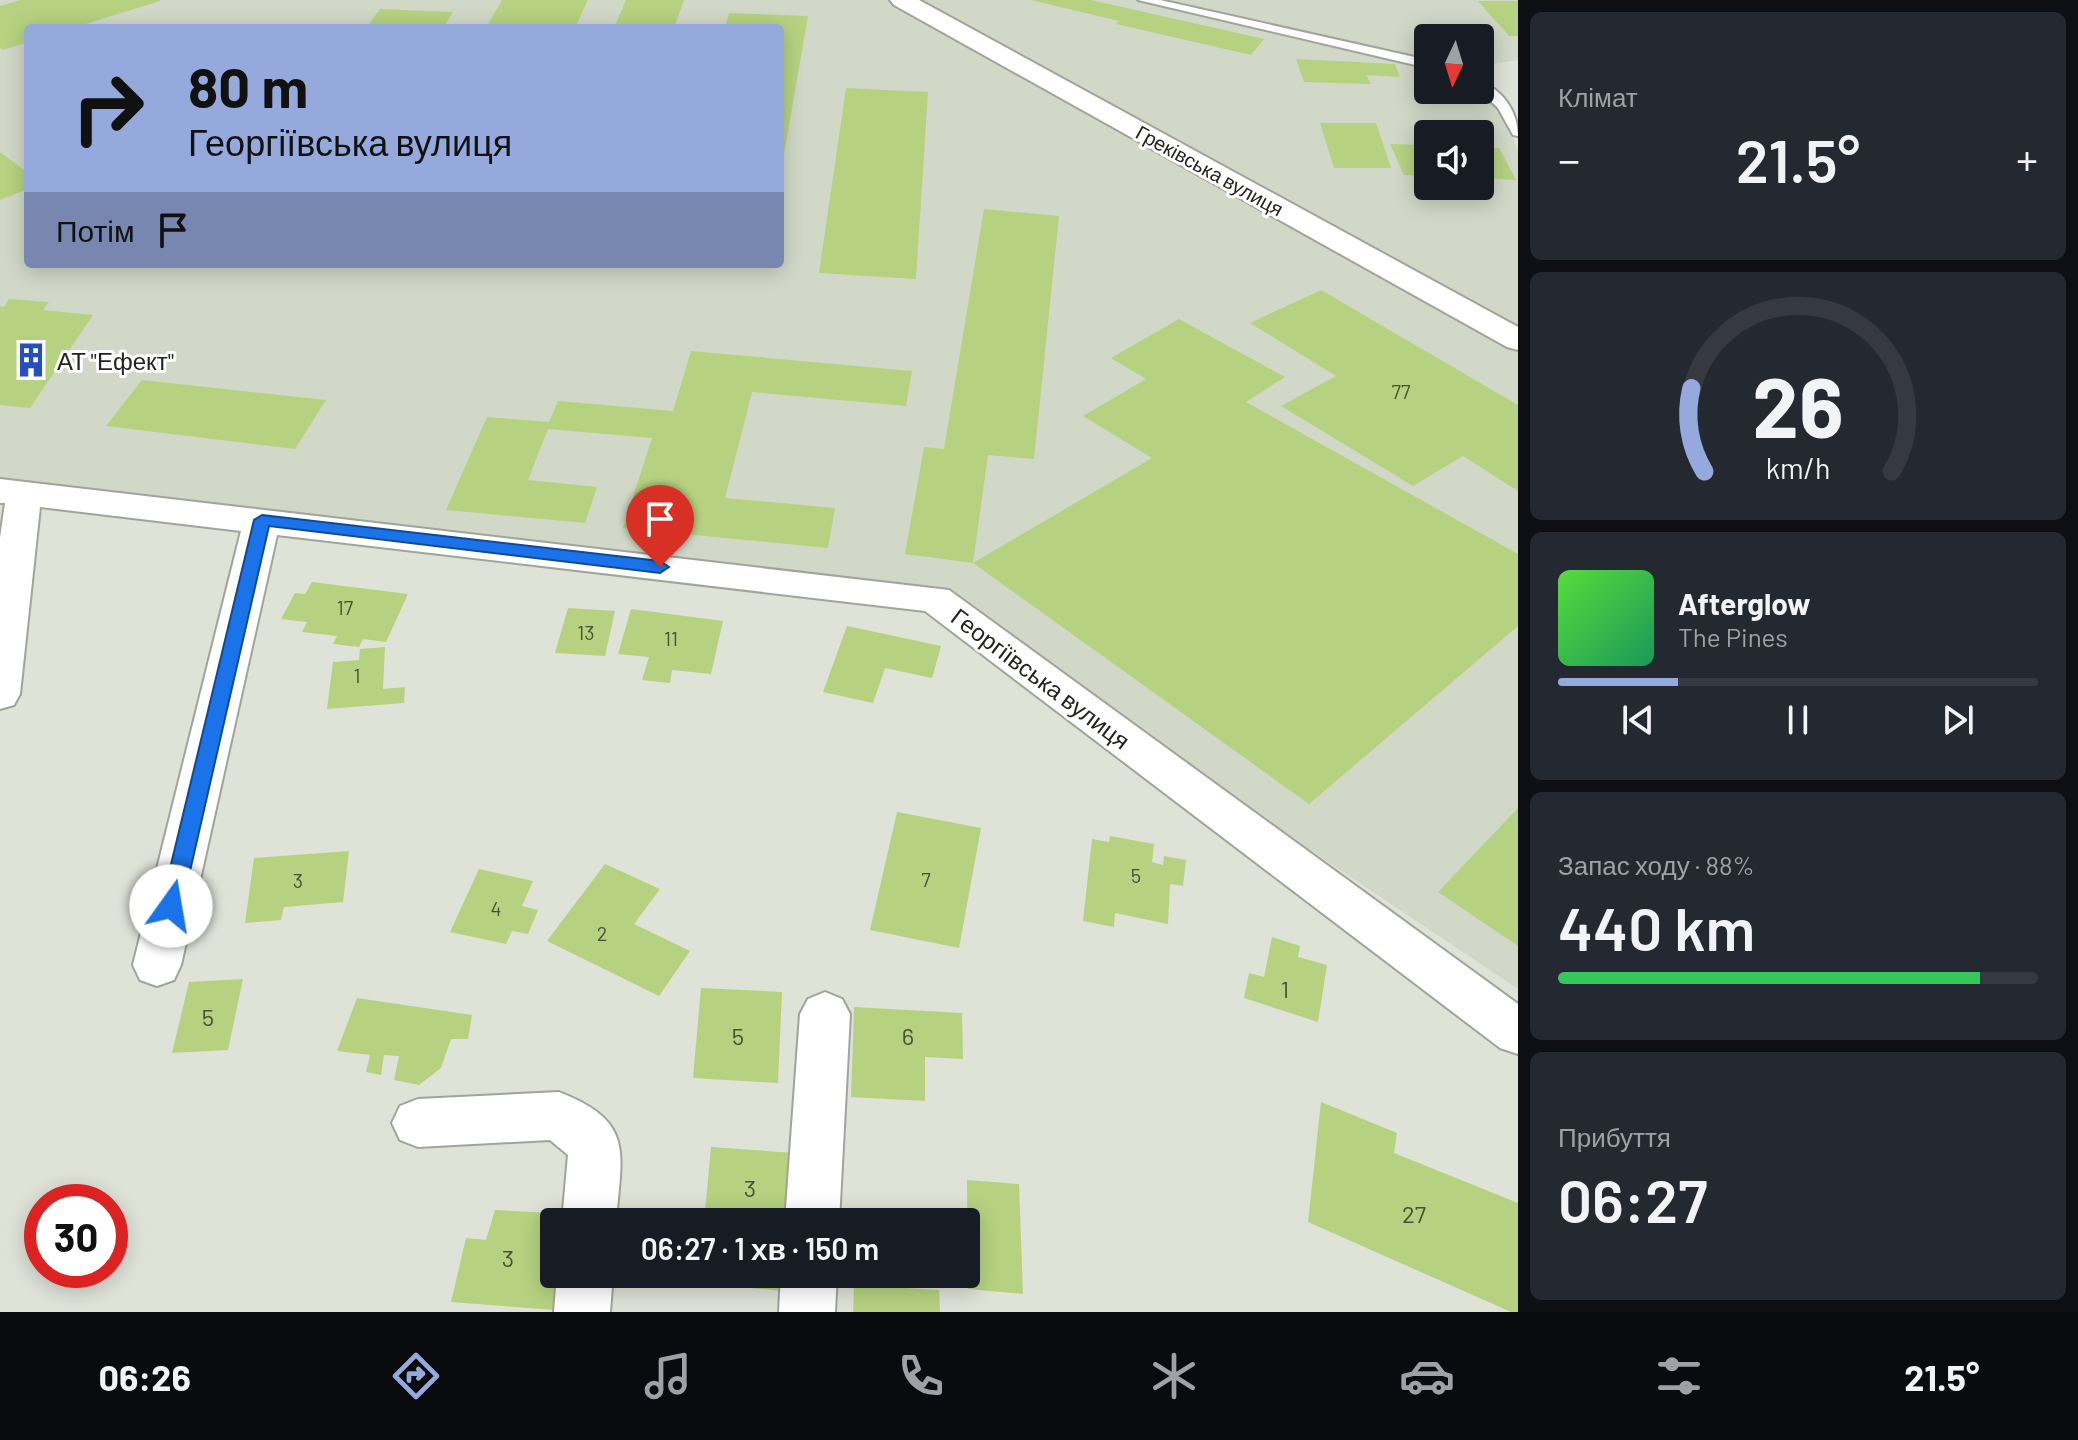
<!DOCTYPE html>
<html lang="uk">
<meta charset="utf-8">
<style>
body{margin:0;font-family:Barlow,sans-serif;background:#242831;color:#f1f3f6;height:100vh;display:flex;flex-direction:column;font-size:30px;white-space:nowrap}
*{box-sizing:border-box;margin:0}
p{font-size:26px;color:#9ea1a6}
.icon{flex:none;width:44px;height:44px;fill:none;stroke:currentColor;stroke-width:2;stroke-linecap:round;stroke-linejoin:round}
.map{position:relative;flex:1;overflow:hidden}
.details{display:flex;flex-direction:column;gap:12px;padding:12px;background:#0d0f14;width:560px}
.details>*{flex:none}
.hud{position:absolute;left:24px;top:24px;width:760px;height:244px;border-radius:8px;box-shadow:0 4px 20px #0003;background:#95a9dd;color:#111;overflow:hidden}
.needle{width:52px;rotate:184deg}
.tools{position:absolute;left:1414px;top:24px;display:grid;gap:16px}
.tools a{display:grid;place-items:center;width:80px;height:80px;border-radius:8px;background:#171b24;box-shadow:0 4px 20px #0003;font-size:40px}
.speed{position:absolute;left:24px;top:1184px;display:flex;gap:16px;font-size:40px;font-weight:700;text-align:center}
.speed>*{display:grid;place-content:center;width:104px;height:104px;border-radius:50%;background:#171b24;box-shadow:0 4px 20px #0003;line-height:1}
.speed .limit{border:12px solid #d22;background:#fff;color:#111}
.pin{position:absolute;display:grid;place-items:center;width:68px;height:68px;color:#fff;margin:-82px -34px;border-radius:50% 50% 50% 0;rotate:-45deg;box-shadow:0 0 8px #0007}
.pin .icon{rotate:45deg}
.me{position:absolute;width:88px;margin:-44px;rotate:13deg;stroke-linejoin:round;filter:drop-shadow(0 0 6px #0008)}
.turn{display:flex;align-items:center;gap:28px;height:168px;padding:0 32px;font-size:36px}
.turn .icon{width:104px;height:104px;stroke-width:2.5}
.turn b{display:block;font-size:56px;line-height:68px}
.then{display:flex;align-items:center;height:76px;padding:0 32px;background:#0003;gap:16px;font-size:30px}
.big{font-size:60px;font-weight:600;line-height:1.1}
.details .card{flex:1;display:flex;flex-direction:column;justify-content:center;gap:12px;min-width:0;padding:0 28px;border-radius:12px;background:#242831}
.details .dial{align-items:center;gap:0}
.dial svg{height:208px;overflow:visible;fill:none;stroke:#363941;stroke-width:7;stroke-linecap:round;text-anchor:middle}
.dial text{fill:#f1f3f6;stroke:none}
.song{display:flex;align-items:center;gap:24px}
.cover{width:96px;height:96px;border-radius:12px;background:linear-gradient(135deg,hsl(110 70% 55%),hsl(150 70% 35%))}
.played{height:8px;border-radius:4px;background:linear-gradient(90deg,#95a9dd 25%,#363941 25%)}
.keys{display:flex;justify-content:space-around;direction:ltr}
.heat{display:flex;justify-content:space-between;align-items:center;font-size:44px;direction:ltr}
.charge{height:12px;border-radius:6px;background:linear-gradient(90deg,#34c759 88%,#363941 0)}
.trip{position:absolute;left:540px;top:1208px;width:440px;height:80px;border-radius:8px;background:#171b24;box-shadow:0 4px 20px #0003;font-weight:600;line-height:80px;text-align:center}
.menu{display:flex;height:128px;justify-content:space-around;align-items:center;background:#090b0e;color:#9ea1a6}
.menu .icon{width:56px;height:56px}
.menu .active{color:#95a9dd}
.menu b{font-size:36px;color:#f1f3f6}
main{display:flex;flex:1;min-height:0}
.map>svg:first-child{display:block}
.built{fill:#d1d8c7;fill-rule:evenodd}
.building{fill:#b6d281}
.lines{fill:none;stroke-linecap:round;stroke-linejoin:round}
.lane-casing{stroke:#a0a49a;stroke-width:4}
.street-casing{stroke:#a0a49a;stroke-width:4}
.lane{fill:#fff;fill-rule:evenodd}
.street{fill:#fff;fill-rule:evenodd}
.route{fill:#1a73e8;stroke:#114b97;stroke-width:2}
.labels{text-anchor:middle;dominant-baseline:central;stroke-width:6;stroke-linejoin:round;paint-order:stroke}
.far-street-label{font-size:20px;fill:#232420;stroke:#fff}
.number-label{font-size:20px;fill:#485038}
.poi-label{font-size:24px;fill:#232420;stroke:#fff;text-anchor:start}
.street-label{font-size:24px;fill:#232420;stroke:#fff}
.near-number-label{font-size:24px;fill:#485038}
</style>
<main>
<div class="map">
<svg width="1518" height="1312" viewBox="0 0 1518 1312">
<rect width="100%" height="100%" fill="#dee2d7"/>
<path class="built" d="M0,0h1518v60l-38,6v-28h-52v52h52l15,8 23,52v839l-583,-390 -673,-79 -230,-39 -32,-2zM28,28h752v236h-752zM1428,134h52v52h-52z"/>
<g class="building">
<path d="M21,0h139v1l-87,27h-45v14l-25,8 -3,-2v-42z"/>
<path d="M502,0h86l-13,28h-89z"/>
<path d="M626,0h58l-10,28h-60z"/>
<path d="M1031,0h60l173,39 -13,16 -135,-31 3,-3z"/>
<path d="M1478,1h40v35h-9z"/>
<path d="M380,9l73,3 -10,16h-77z"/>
<path d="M729,13l79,3 -26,150 -2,-138h-55z"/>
<path d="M1296,59l99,5 5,13 -34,-2 5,9 -67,-2z"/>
<path d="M846,88l82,4 -12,187 -97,-6z"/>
<path d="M1320,123h56l15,45h-57z"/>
<path d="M1390,144l38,1v31l-24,-1z"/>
<path d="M1480,147l19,1 17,32 -36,-2z"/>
<path d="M0,152l28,21v16l-28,11z"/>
<path d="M984,209l75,7 -25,243 -46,-4 -15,108 -68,-9 19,-107 20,2z"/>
<path d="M1321,290l197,115v86l-55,-35 -50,30 -132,-80 55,-30 -86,-53z"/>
<path d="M9,299l40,3 -6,8 50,5 -63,93 -30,-3v-99l4,1z"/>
<path d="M1179,319l106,58 -39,25 272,152v72l-209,178 -336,-241 179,-105 -69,-42 63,-37 -35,-21z"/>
<path d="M691,351l221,20 -6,35 -154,-14 -27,106 110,10 -7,40 -205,-20 29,-90 -104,-9 -20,51 69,7 -12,36 -139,-13 41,-93 62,5 9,-21 115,10z"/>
<path d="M142,380l184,20 -31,49 -189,-23z"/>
<path d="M312,582l96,12 -22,48 -23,-3 -4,8 -26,-3 4,-8 -35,-4 5,-10 -26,-3 14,-26 10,1z"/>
<path d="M568,608l47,3 -10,45 -50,-3z"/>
<path d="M631,609l92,12 -12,53 -39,-4 -2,13 -28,-3 7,-23 -31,-3z"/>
<path d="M847,626l94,20 -9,32 -47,-10 -12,35 -50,-11z"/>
<path d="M385,647l-2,42 22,-2 -1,16 -77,6 6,-47 26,-2 1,-11z"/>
<path d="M1518,808v138l-80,-54z"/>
<path d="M897,812l84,16 -22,120 -89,-18z"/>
<path d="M1110,836l44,8 -2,18 11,3 1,-9 22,4 -3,26 -13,-2 -2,40 -53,-11 -1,14 -31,-6 9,-82 17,3z"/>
<path d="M349,851l-6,51 -59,5 -3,13 -36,3 9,-65z"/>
<path d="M605,864l55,25 -26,35 56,27 -31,45 -112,-55z"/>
<path d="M479,869l54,12 -11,25 16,4 -10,24 -16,-3 -6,13 -56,-12z"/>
<path d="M1272,937l28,9 -2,11 29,8 -9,57 -74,-24 5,-25 15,4z"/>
<path d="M243,979l-15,71 -56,3 17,-71z"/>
<path d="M701,988l81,4 -4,91 -85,-5z"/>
<path d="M357,998l115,17 -4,24h-17l-10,29 -22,17 -25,-5 5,-24 -15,-1 -3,20 -15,-3 4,-17 -33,-4z"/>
<path d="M854,1007l108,6 1,46 -38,-2v44l-74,-4z"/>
<path d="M1321,1102l76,31 -3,20 124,50v109h-7l-203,-90z"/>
<path d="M711,1147l83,6 -5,69h-85z"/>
<path d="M967,1180l52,4 4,110 -55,-5z"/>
<path d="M495,1210l73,4 -2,8h-12v52h6l-5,36 -104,-8 15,-64 20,2z"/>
<path d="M699,1274h87l-2,17 -86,-8z"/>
<path d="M854,1285l85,5 1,22h-87z"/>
</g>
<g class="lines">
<g class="lane-casing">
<g id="lane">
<path d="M1138,0h22l268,60v8z"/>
<path d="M1480,81c23,9 38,31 38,55l-5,-1 -15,-27 -19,-18z"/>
</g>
</g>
<g class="street-casing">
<g id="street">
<path d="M890,0h29l599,327v23l-11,-3 -613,-342z"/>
<path d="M0,479l949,111 569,414v50l-18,-6 -575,-437 -648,-76 -96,430 -7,15 -17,6 -17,-6 -7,-15 108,-434 -201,-24 -20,187 -6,11 -14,4v-171l5,-35h-5z"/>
<path d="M825,992l17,7 8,15 -11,208h-54l15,-208 8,-15z"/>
<path d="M559,1092c77,30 62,61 57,130h-54l6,-67 -18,-15 -132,7 -18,-7 -8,-17 8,-17 18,-7z"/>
<path d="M557,1274h56l-3,38h-56z"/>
<path d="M781,1274h56l-2,38h-56z"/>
</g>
</g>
<use href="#lane" class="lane"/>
<use href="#street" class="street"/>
</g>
<path class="route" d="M262,515l398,46 9,6 -9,6 -391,-47 -87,380 -3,6 -8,3 -7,-3 -3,-6 93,-386z"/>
<defs>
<g id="building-bare" transform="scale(2.76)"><path d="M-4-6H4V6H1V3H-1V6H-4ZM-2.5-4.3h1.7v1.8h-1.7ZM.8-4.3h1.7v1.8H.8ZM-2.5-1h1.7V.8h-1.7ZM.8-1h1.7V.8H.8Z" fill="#254fbe" stroke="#fff" stroke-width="2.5" paint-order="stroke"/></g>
</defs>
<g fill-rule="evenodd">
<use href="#building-bare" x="31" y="360"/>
</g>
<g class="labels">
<g class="far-street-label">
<text transform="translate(1210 170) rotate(29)">Греківська вулиця</text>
</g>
<g class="number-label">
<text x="1401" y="391">77</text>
<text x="345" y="607">17</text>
<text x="586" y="632">13</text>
<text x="671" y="638">11</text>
<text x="357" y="675">1</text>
<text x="1136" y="875">5</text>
<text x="926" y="879">7</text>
<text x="298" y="880">3</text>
<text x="496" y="908">4</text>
<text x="602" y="933">2</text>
</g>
<g class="poi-label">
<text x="57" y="360">АТ "Ефект"</text>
</g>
<g class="street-label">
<text transform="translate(1041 678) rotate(37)">Георгіївська вулиця</text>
</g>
<g class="near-number-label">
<text x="1285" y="988">1</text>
<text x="208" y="1016">5</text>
<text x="738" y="1035">5</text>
<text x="908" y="1035">6</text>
<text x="750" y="1187">3</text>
<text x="1414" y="1213">27</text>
<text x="508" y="1257">3</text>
</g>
</g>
</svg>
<div class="tools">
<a><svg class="needle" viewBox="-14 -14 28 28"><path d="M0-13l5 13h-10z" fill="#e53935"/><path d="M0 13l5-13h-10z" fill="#9ea1a6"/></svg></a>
<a><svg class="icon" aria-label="sound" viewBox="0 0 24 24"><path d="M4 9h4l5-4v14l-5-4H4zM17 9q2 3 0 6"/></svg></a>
</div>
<div class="speed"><div class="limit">30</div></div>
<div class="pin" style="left:660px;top:567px;background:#d93025"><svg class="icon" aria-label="arrive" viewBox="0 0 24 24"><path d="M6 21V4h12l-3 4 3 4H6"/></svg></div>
<svg class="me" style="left:171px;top:906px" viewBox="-20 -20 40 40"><circle r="19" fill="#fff"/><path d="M0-13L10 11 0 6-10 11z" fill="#1a73e8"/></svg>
<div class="trip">06:27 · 1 хв · 150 m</div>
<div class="hud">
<div class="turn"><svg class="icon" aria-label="right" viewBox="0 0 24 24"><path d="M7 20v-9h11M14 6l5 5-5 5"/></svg><div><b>80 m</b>Георгіївська вулиця</div></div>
<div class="then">Потім<svg class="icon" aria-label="arrive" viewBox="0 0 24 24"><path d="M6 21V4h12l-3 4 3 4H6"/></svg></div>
</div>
</div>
<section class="details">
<div class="card"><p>Клімат</p>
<div class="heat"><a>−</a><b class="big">21.5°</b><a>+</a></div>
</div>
<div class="card dial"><svg viewBox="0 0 100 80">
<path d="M14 69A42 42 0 1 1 86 69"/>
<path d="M14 69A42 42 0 0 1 9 37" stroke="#95a9dd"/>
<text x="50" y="56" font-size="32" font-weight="700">26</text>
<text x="50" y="72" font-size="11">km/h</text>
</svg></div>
<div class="card">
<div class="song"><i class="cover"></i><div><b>Afterglow</b><p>The Pines</p></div></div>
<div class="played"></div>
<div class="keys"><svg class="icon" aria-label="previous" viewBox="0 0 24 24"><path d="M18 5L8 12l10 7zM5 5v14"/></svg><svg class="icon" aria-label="pause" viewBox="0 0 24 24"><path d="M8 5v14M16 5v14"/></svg><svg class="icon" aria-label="next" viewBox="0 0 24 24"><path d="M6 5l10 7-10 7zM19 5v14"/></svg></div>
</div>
<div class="card"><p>Запас ходу · 88%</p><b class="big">440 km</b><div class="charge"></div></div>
<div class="card"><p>Прибуття</p><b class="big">06:27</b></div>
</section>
</main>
<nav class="menu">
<b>06:26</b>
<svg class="icon active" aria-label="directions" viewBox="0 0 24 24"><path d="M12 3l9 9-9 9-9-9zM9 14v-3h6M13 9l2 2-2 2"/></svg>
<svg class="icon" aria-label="music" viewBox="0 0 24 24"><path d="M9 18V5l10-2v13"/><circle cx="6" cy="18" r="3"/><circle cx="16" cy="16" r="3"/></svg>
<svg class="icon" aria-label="phone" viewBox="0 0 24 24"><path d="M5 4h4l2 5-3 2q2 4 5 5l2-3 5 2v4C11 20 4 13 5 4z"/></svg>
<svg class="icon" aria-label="climate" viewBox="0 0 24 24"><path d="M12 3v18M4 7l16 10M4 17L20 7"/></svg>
<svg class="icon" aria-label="car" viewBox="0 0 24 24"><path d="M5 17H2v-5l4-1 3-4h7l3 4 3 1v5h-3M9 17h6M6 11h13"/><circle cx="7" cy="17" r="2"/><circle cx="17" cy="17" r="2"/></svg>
<svg class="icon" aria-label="filters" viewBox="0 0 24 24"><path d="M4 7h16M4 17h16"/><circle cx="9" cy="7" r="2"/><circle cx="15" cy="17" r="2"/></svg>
<b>21.5°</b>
</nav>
